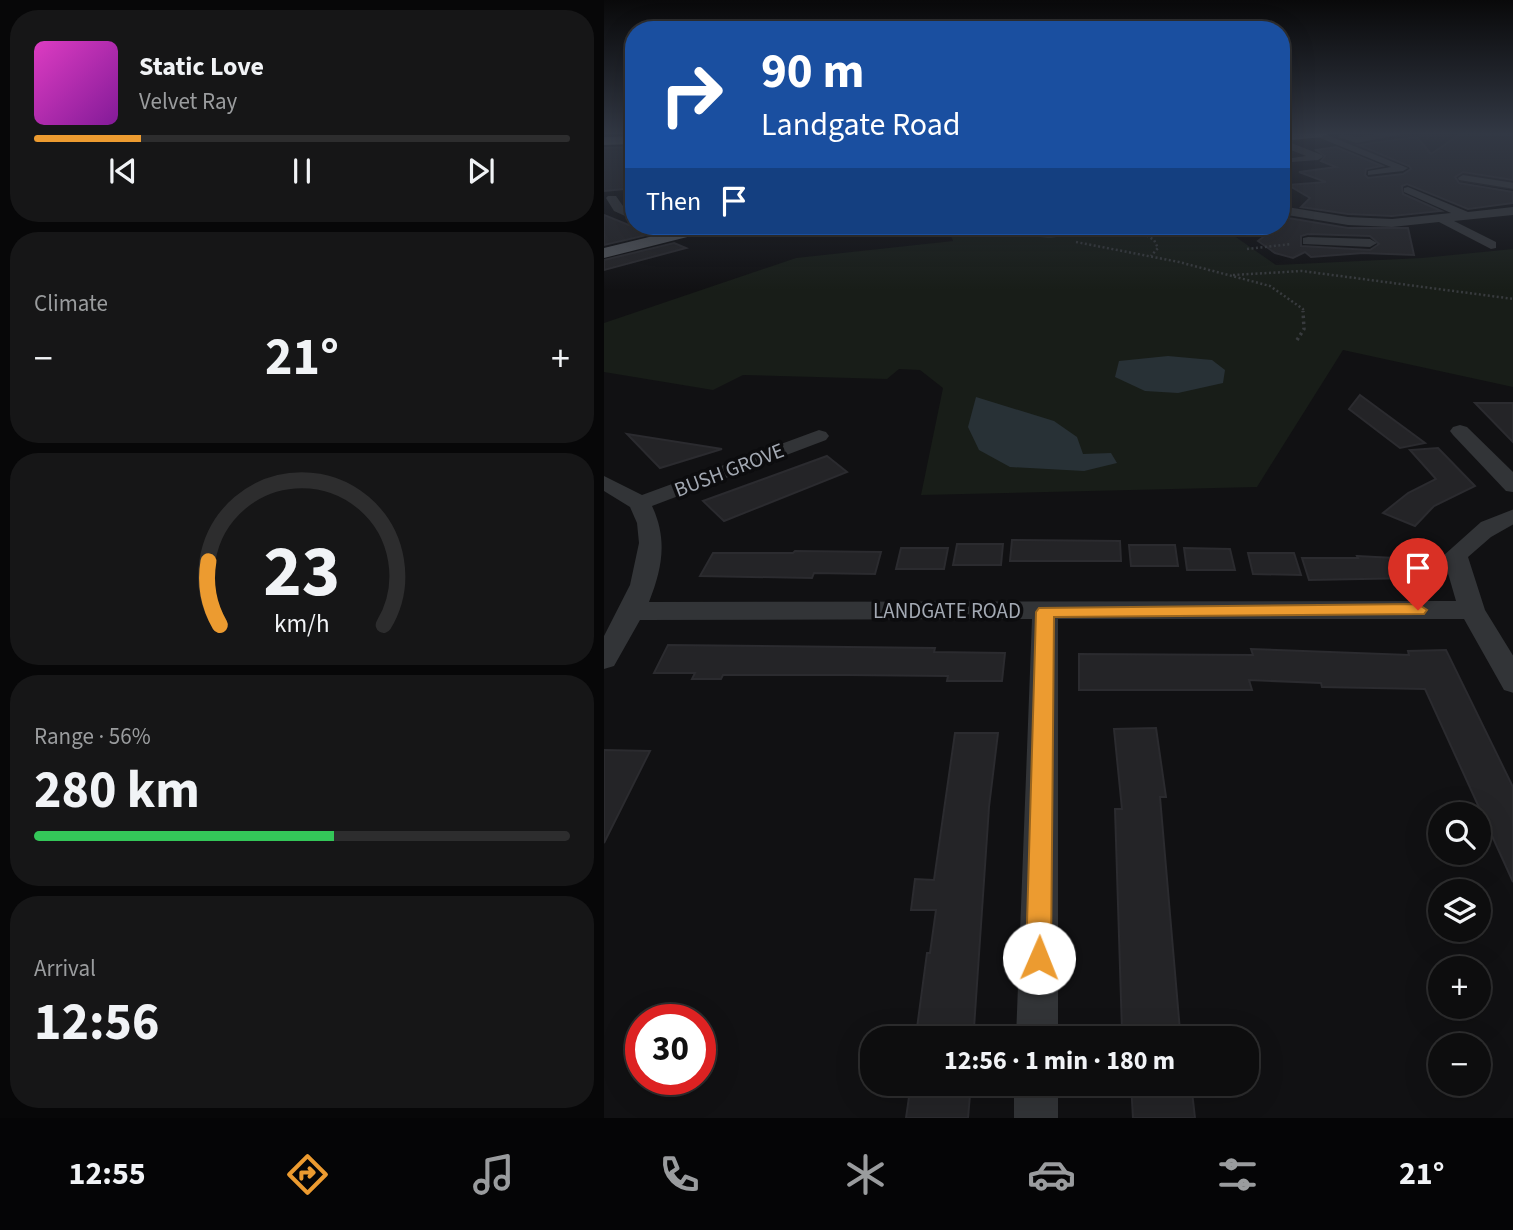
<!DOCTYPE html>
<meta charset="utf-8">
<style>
body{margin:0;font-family:"Source Sans 3",sans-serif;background:#161617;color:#f1f3f6;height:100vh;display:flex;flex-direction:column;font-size:26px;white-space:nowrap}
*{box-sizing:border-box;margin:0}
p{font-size:23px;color:#9a9c9e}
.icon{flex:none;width:38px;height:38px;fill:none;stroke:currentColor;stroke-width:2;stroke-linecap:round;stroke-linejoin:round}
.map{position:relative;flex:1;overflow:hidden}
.sheet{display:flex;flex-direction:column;gap:10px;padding:10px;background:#070708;width:604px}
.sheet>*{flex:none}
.hud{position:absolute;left:21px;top:21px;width:665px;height:214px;border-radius:28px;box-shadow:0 7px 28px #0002,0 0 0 2px #2d2d2e;background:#1a4fa0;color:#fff;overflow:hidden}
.fabs{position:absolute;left:824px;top:802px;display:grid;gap:14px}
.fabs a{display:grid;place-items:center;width:63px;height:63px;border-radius:50%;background:#0d0d0e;box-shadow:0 7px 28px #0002,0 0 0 2px #2d2d2e;font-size:35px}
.speed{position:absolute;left:21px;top:1004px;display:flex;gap:14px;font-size:35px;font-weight:700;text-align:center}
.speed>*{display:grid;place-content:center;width:91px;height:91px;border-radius:50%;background:#0d0d0e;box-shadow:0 7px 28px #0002,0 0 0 2px #2d2d2e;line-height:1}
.speed .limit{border:10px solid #d22;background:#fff;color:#111}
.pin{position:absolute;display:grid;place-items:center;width:60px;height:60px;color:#fff;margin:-72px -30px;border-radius:50% 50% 50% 0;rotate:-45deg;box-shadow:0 0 7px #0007}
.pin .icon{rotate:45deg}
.me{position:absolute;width:77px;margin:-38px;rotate:1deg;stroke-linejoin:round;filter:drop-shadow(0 0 5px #0008)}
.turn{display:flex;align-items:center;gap:24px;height:147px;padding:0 21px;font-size:32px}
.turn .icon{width:91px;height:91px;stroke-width:2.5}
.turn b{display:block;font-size:49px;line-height:60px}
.then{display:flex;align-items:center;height:66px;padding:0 21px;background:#0003;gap:14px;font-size:26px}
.big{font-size:52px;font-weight:700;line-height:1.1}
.sheet .widget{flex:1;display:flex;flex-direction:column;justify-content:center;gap:10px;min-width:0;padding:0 24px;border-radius:28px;background:#161617}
.sheet .dial{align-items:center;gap:0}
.dial svg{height:182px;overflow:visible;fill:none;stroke:#2d2d2e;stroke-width:7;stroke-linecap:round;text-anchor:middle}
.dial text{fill:#f1f3f6;stroke:none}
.song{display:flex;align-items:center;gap:21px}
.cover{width:84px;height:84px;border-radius:10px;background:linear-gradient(135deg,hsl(310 70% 55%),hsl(290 70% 35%))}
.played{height:7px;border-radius:4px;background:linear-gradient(90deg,#ec9b30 20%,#2d2d2e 20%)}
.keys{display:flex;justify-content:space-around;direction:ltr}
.heat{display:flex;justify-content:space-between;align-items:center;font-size:38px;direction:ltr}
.charge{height:10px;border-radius:5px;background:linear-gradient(90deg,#34c759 56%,#2d2d2e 0)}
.trip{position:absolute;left:256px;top:1026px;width:399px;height:70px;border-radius:28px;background:#0d0d0e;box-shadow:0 7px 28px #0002,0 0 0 2px #2d2d2e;font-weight:700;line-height:70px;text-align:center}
.tabs{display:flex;height:112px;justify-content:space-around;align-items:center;background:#050506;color:#9a9c9e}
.tabs .icon{width:49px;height:49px}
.tabs .selected{color:#ec9b30}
.tabs b{font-size:32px;color:#f1f3f6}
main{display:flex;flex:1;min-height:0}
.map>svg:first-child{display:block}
.built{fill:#1d1d20}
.green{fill:#181d18}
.water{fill:#283136}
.building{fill:#242427;stroke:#2b2b2f;stroke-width:2;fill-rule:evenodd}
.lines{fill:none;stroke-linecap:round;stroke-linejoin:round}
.path-far1{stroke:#383b3e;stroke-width:2.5;stroke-dasharray:2 2.5;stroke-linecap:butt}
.path{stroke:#383b3e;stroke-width:3.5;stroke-dasharray:2.5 3.5;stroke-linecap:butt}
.minor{fill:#323437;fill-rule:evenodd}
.major{fill:#4e5156;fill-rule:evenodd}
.highway{fill:#5e6268;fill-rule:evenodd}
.route{fill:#ec9b30;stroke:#99651f;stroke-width:2}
.labels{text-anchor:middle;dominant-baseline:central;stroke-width:7;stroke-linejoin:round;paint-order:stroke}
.street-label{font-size:21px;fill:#a3a9b3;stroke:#0c0c0e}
</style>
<main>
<section class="sheet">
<div class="widget">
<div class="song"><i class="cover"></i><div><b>Static Love</b><p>Velvet Ray</p></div></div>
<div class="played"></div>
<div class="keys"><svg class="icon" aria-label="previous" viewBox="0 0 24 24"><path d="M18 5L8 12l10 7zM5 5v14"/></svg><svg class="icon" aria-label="pause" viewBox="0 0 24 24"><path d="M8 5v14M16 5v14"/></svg><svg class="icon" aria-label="next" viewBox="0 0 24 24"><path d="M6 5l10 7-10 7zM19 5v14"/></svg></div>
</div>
<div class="widget"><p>Climate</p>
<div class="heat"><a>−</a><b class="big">21°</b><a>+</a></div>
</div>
<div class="widget dial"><svg viewBox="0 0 100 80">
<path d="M14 69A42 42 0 1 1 86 69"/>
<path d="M14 69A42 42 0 0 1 9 41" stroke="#ec9b30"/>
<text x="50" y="56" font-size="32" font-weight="700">23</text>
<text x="50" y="72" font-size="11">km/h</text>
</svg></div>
<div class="widget"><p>Range · 56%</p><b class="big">280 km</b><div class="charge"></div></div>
<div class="widget"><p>Arrival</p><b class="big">12:56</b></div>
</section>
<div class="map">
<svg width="910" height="1118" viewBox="0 0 910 1118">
<rect width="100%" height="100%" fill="#111113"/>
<path class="built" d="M759,133h150v57l-67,-10 -123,-43z"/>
<path class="green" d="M343,226h273l56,39 146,-7 91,-9v138l-170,-37 -86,137 -336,8 22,-107 -23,-18 -21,-1 -12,10 -144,-4 -30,15 -109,-18v-49l192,-65 157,-17z"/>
<g class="water">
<path d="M564,356l44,4 13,10 -2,13 -45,10 -33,-2 -30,-14 4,-16z"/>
<path d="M372,397l78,24 23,16 6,17 28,-1 6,10 -33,8 -74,-4 -31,-17 -11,-23z"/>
</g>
<g class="building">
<path d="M858,133l51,2v45l-50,-8 -8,5 4,6 54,9v11l-45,6 -61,-25 -5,2 1,8 38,17 -49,5 -44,-2 -47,-7 9,-9 -22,-13 38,-3 -27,-10 37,-5 -15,-6 4,-5 -9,-6 20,-3 46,19 -16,3 -1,6 3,3 35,-4 8,-5 -2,-3 -50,-21 58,-8 14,17z"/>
<path d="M30,147v41l-30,3v-43z"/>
<path d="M0,215l47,19 -47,11z"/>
<path d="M684,218l60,10h60l6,27 -51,-2 -52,4 -6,-5 -12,6 -18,-5 -17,-12zM704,234l62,2 9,8 -9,6 -69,-4v-10z"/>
<path d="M70,243l12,5 -82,22v-10z"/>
<path d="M756,395l65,48 -25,5 -51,-39z"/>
<path d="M871,403h38v39z"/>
<path d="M23,434l95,15 -62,19z"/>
<path d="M834,448l37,38 -41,20 -19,20 -32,-13 25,-20 28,-14 -26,-29z"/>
<path d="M223,456l20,16 -123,49 -21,-20z"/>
<path d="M408,540l108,1 1,20h-111z"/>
<path d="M353,544h46l-2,21h-48z"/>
<path d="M525,545h46l3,21h-47z"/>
<path d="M297,548h47l-4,21h-48z"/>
<path d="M580,548l46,1 5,21h-48z"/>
<path d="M191,551l86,1 -6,22 -61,-1 -2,5 -112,-2 13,-23h80z"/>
<path d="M644,553h46l7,22 -48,-1z"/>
<path d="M753,556l56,3 1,19 -105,2 -7,-22h56z"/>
<path d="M64,645l267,3 -1,4 71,1 -3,28h-55l1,-5 -98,-1h-127l-2,4h-29l3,-6h-41z"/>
<path d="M647,649l158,6 -1,-4 38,-1 67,137v95l-88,-193 -103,-2 -1,-4 -72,-3 3,10h-173v-36l174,1z"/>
<path d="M552,728l10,69h-6l20,234h-58l-7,-222h7l-8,-80z"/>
<path d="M351,733h43l-9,74 -15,221h-57l10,-75h3l6,-43h-25l4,-31 19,1z"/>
<path d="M0,750l46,1 -46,92z"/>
<path d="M307,1083h60l-3,35h-62z"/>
<path d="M527,1083h60l4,35h-62z"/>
</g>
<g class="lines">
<g class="path-far1">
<path d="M539,233l11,7 4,8 -7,8"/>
<path d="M472,242l103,20 91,24 33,23v4"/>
<path d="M643,249l44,-5"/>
<path d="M629,275l69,-4 212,28"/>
</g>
<path class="path" d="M693,340l7,-11 -1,-18"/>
<g class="minor">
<path d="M704,133h14l86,35 -5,3 -35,4v-4l23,-4z"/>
<path d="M780,133h24l-51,10 -20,-6 5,-3 15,3z"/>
<path d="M677,139l41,16 1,2 -5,3 -26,2v-4l14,-2 -25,-10z"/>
<path d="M859,175l51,8v6l-55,-9 -1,-2z"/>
<path d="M804,187l60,25 46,-5v8l-60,6 42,21v6l-5,1 -52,-27 -47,5 -44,-2 -67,-11v-8l67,11 44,2 59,-6 -47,-21v-4z"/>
<path d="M4,196h8l7,10 11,5v9l-20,-9 -8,-13z"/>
<path d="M396,226c14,0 27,4 40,4 12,0 24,-7 33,0 -19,15 -50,4 -71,-1z"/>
<path d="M704,237l62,2 7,4 -7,4 -67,-3v-6z"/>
<path d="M856,425l7,2 47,46v19l-8,-1 -53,-56 -3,-4 3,-4z"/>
<path d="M215,430l7,2 3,4 -3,4 -174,66c16,34 10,63 -3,96l807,-1 -13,-45 38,-34 33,-13v15l-23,13 -23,20 17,53 29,47v36l-10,-3 -40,-71h-406v419h-42l16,-419 -392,1 -26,46 -10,3v-33l26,-51 9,-42 -2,-20 -7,-16 -26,-16v-15l38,19z"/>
<rect x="410" y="1083" width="44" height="35"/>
</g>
<path class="major" d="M90,226h27l-2,3 -115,29v-10z"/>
<g class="highway">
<path d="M677,133h48l-7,4 -41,4z"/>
<path d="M30,136v8l-30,1v-8z"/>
</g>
</g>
<linearGradient id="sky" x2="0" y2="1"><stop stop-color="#09090a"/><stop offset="0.46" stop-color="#323844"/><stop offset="1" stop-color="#323844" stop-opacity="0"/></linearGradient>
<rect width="910" height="290" fill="url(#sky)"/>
<path class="route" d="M814,604l9,6 -3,4 -370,3 -3,341 -4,9 -8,3 -9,-3 -4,-9 10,-346 3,-4z"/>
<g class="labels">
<g class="street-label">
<text transform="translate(125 470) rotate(-21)">BUSH GROVE</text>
<text x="343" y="611">LANDGATE ROAD</text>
</g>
</g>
</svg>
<div class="fabs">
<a><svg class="icon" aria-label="search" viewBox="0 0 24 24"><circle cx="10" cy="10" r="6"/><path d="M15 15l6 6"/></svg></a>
<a><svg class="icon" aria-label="layers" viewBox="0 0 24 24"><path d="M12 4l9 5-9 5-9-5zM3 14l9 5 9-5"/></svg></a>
<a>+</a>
<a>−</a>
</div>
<div class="speed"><div class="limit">30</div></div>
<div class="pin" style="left:814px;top:610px;background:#d93025"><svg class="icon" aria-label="arrive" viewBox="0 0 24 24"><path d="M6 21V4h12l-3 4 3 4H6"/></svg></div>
<svg class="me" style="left:435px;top:958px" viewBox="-20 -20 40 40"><circle r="19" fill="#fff"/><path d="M0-13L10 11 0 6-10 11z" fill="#ec9b30"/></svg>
<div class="trip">12:56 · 1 min · 180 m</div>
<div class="hud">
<div class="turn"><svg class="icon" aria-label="right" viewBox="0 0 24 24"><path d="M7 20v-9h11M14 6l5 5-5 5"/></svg><div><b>90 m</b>Landgate Road</div></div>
<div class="then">Then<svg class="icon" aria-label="arrive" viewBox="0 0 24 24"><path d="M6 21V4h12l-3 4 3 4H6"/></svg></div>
</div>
</div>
</main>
<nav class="tabs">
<b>12:55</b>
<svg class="icon selected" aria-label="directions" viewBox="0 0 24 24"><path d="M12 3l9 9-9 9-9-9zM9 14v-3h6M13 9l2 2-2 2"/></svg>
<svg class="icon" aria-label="music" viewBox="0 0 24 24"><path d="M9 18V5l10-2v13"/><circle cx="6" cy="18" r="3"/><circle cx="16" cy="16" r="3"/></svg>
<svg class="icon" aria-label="phone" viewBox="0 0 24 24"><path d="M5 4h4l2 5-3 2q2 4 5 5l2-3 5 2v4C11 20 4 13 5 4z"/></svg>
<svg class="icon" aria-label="climate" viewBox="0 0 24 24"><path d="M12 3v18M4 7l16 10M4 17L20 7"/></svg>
<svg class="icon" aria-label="car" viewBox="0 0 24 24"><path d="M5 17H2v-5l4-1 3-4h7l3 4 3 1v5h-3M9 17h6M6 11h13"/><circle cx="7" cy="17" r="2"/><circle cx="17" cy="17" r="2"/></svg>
<svg class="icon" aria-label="filters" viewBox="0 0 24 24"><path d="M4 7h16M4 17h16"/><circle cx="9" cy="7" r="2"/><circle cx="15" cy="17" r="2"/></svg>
<b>21°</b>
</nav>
